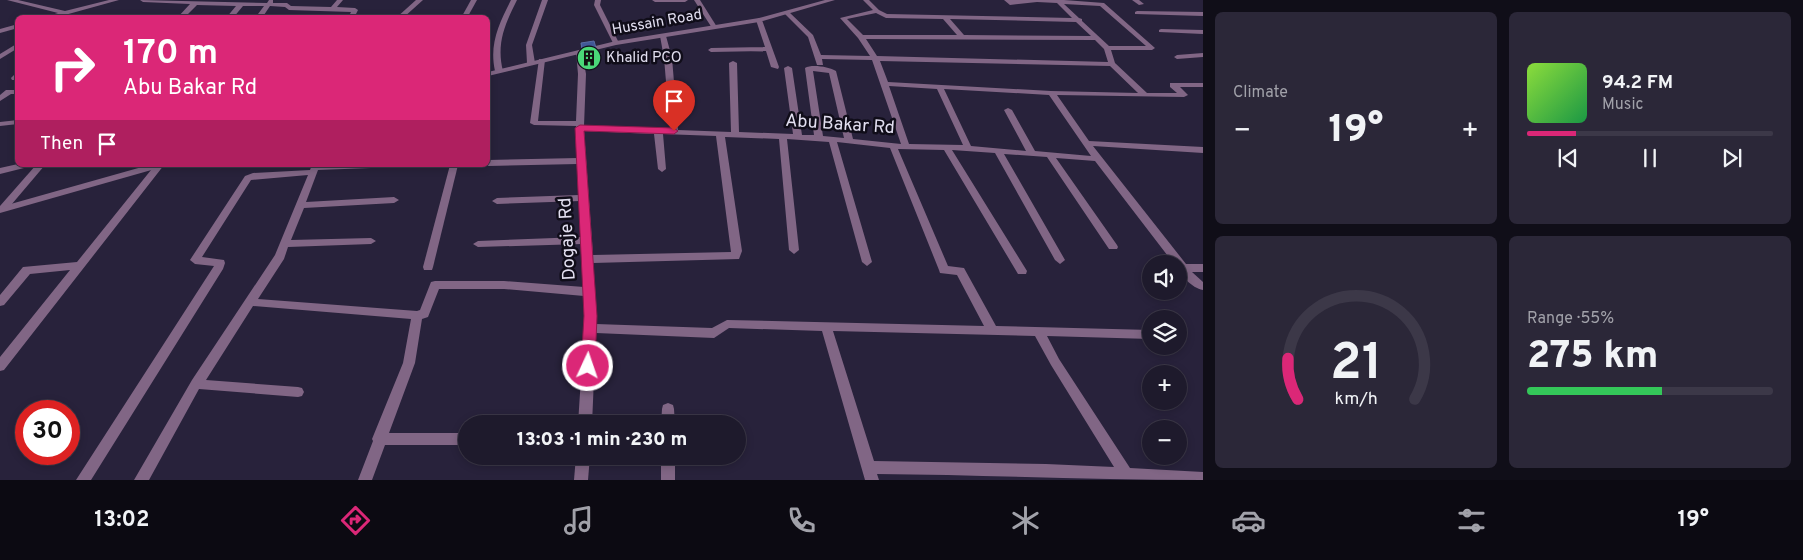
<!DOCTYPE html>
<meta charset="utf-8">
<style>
body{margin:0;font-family:Overpass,sans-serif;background:#2b2738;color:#f1f3f6;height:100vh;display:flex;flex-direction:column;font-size:19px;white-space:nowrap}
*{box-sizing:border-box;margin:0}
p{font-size:16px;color:#a1a1a9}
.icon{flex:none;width:28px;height:28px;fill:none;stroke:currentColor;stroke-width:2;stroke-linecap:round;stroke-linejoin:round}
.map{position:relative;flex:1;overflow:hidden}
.side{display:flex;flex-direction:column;gap:12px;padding:12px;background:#100e18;width:600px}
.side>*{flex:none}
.top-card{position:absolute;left:15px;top:15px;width:475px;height:152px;border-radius:8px;box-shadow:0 2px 8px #0003,0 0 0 1px #3c3848;background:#db2777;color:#fff;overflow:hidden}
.fabs{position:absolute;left:1142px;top:255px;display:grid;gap:10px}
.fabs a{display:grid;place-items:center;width:45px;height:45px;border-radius:50%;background:#1e1a2c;box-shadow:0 2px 8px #0003,0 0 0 1px #3c3848;font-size:25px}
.speed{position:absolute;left:15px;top:400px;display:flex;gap:10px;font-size:25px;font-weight:700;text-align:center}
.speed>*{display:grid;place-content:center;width:65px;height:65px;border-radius:50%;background:#1e1a2c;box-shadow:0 2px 8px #0003,0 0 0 1px #3c3848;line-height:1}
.speed .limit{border:8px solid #d22;background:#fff;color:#111}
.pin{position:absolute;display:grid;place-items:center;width:42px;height:42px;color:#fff;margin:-51px -21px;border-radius:50% 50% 50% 0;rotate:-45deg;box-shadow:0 0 5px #0007}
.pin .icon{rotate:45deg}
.me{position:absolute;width:55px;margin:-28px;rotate:3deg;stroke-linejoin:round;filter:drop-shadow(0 0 4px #0008)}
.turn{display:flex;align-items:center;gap:18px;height:105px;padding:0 25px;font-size:22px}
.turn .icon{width:65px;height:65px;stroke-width:2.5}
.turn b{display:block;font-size:35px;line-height:42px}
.then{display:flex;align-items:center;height:48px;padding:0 25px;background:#0003;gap:10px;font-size:19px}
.big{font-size:38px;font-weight:800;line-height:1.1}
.side .card{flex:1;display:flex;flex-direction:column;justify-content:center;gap:8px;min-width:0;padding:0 18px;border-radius:8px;background:#2b2738}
.side .dial{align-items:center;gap:0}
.dial svg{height:130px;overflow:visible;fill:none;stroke:#3c3848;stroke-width:7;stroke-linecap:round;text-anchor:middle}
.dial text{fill:#f1f3f6;stroke:none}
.song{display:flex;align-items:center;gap:15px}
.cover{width:60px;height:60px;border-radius:8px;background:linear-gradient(135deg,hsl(90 70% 55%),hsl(140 70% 35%))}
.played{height:5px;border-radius:2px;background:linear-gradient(90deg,#db2777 20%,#3c3848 20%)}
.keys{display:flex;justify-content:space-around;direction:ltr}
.heat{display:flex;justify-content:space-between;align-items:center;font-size:28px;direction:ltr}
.charge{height:8px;border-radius:4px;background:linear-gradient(90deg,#34c759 55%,#3c3848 0)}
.side .tiles{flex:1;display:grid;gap:12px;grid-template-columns:repeat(2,1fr)}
.trip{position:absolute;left:458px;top:415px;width:288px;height:50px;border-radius:25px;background:#1e1a2c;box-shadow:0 2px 8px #0003,0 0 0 1px #3c3848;font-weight:800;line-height:50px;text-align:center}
.menu{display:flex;height:80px;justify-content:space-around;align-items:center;background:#0c0a12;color:#a1a1a9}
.menu .icon{width:35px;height:35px}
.menu .current{color:#db2777}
.menu b{font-size:22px;color:#f1f3f6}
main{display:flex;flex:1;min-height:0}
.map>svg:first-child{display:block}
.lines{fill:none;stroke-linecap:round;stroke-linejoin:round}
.minor{fill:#816685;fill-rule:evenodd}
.tertiary{fill:#816685;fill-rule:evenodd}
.wall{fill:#2e478c}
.building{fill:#415897;stroke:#5a6da5}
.route{fill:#db2777;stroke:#8e194d}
.labels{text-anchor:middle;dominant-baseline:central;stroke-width:5;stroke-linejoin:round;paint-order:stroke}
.far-street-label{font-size:15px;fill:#e2dff0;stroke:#100d19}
.far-poi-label{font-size:15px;fill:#e2dff0;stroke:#100d19;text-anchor:start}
.street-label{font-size:18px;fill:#e2dff0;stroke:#100d19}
</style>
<main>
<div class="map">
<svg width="1203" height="480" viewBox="0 0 1203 480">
<rect width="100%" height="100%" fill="#28223b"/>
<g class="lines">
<g class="minor">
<path d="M7,0h11l47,11 44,-11h10l-65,18h-12l16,-5z"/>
<path d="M140,0l127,3 2,-3h4v3h14l4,3 40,1 6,-7h6l-6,7 18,1 3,2 -4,8h-6l3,-6 -62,-2 -4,-3 -15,-1 -8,12h-7l9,-12h-21l-10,12h-7l10,-12 -39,-1 -13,13h-7l13,-14 -47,-2z"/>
<path d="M416,0h7l-20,18h-7z"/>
<path d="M471,0h6l-10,18h-6z"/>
<path d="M511,0h6c-12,24 -21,44 -14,71l-4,2 -4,-2c-6,-27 4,-47 16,-71z"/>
<path d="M542,0h6l-16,45 3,18 -4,2 -4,-2 -1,-18z"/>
<path d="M595,0h6l-1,5 19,38 -1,1 -5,-1 -19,-38z"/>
<path d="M652,0h36l-3,2h-30z"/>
<path d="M694,0h6l17,27 -1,1h-4z"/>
<path d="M863,0h6l10,10 8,4 185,4 -15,-15 -20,-1 -27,3 -6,-5h60l40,3 51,45 -3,2h-41l4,13 32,30h30l-7,-6v-4h33v4h-23l8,8 -4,2 -127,-2 32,46 114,6v6l-110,-7 93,118h17v8h-11l11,10v8c-11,-2 -24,-15 -24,-26h-5l-79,-103 -39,-3 61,87 1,2 -1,2h-8l-62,-92 -43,-3 61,106 -5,4 -5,-4 -60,-107 -43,-3 75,121 -1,3h-8l-74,-124 -46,-1 50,117 16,2 32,58 155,4v9l-104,-3 12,23 71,109 73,4v8c-109,0 -217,-5 -326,-6l2,6h-14l-43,-149 -93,-3 -15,10 -118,-5 -4,91h-14l7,-108 -1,-20 -80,-7h-65l-11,28 -6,2 -7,44 -26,70h77v12h-81l-13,35h-14l15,-39 -1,-2 31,-76 8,-44 -158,-13 -47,74 92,7 4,1 2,4 -2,4 -4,1 -99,-8 -50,91h-15l58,-100 83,-125 33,-80 -57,5 -49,77 22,3 1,3 -2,6 -132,211h-15l138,-214 -19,-2 -5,-4 55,-84 8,-3 57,-3 2,-5h63l-4,3 -53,2 -12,32 88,-5 5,3 -5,3 -90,5 -13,32 80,-2 5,3 -5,3 -83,3 -4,12 -26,40 159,12 3,-1 11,-28 4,-1h69l80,6 -2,-43 -104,3 -5,-3 5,-3 103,-4 -1,-36 -83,3 -5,-3 5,-3 82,-3 -1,-31 -90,2 -2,-1h2v-5l90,-2 -2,-32 -42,-1 -4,-2 9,-64 6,1 -7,61h38l2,-47 -2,-22 3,-2 3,2 4,22 -2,52 74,2 12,1 -6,-71 -4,-22 3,-2 3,2 6,22 6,72 53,2 -2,-69 4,-2 4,2 2,69 54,2 -9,-66 4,-2 4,2 10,67h12l-9,-67c7,-4 24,-1 31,3l17,68 48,5 -29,-84 -50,-1 1,6h-6l-9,-28 -24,-24 5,-1 24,23 8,20 49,1 -12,-18 -18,-20 33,-8zM1064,4l36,2 46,40h-37l-27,-25v-2l-3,-1zM876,13l10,5 57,1 14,16h-94l-16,-16zM950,19l126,3 15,14 -127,-1zM866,39l229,1 9,9 4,13 -231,-6zM880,61l230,5 28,27 -87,-2 -163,-9zM813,71l16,2 15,65 -21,-2zM889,86l48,3 26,56 -54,-1zM944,89l105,6 42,61 -56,-5 -23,-41 -4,-2 -4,2 22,41 -55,-5zM584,131l70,3 4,35 4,3 4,-3 -3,-35 53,2 15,116 -138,3zM725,137l54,2 10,111 5,4 5,-4 -12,-111 42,3 33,120 5,4 5,-4 -35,-120 53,6 49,122 1,3 17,2 27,51 -257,-6 -15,8 -116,-4 -3,-61 146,-4 3,-8zM833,331l202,5 16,29 63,102 -68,-3 -172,-3z"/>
<path d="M1132,0h7l5,4 -5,1z"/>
<path d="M1137,11l66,1v4l-68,-2v-2z"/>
<path d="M70,16h21l3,2h-27z"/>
<path d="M759,18l3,2 17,47 -1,2 -7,-2 -5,-16 -55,1 -3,-2 3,-2 54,-1 -9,-27z"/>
<path d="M18,24v4l-18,5v-4z"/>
<path d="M1161,29l42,1v4l-44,-2v-2z"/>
<path d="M18,43v5l-18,11v-5z"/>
<path d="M1203,53v4l-26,2 -3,-2 3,-2z"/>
<path d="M15,74h3v6h-6l-1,-2z"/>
<path d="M6,90h12v4h-7l-11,7v-6z"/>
<path d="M18,120v4l-18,2v-4z"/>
<path d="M18,164l11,1 -1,2 -28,7v-6z"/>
<path d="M36,165h9l-39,46h-6v-5z"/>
<path d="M155,165h9l-160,205 -4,1v-14l70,-87 -40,4 -26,31 -4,1v-11l23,-28 54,-5z"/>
<path d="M450,165h8l-25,102 -1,3h-8l-1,-3z"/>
<path d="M668,403l5,2 1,4 1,15h-14l1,-15 1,-4z"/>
<path d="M576,456h14l-2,24h-14z"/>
<rect x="661" y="456" width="14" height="24"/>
</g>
<g class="tertiary">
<path d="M825,0h10l-76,22 -143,23 -128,31v-4l128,-31 143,-23z"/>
<path d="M149,165h14l-1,2 -162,46v-6z"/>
</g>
</g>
<path class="wall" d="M581,43l17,12v8l-15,1 -2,-12z"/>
<path class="building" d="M594,41l4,14h-15l-2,-12z"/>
<path class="route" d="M580,125l94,3 4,3 -4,3 -90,-3 13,185 -2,50 -2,4h-10l-2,-4 3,-50 -9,-188z"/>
<defs>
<g id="building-disc" transform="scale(1.25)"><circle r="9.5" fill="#4ad778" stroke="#100d19"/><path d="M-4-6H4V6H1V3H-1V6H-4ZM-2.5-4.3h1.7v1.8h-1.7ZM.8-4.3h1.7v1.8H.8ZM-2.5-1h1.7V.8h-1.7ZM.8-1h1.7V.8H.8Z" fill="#111"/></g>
</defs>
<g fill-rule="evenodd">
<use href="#building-disc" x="589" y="58"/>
</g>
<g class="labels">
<g class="far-street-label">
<text transform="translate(657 23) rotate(-10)">Hussain Road</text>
</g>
<g class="far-poi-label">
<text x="606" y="58">Khalid PCO</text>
</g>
<g class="street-label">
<text transform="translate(840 125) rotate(4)">Abu Bakar Rd</text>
<text transform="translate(568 239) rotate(-93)">Dogaje Rd</text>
</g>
</g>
</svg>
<div class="fabs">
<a><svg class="icon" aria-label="sound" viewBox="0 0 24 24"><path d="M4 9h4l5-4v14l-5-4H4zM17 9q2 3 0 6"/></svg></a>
<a><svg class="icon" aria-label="layers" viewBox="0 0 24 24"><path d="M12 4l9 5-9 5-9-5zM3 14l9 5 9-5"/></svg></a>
<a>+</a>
<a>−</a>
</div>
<div class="speed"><div class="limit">30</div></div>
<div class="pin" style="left:674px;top:131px;background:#d93025"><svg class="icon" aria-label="arrive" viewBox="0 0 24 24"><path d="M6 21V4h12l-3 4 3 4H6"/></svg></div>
<svg class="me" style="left:588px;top:366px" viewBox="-20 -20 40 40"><circle r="17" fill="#db2777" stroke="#fff" stroke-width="3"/><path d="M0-11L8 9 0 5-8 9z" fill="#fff"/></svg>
<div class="trip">13:03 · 1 min · 230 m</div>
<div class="top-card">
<div class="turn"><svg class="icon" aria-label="right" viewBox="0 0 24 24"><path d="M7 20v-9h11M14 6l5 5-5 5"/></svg><div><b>170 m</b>Abu Bakar Rd</div></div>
<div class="then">Then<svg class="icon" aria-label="arrive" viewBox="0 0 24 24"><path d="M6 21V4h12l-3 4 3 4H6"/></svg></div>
</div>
</div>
<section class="side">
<div class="tiles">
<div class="card"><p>Climate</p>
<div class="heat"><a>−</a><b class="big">19°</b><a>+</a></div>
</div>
<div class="card">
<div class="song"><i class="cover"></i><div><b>94.2 FM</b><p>Music</p></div></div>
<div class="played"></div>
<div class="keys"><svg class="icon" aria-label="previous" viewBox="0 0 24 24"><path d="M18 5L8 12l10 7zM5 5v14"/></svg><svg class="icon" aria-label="pause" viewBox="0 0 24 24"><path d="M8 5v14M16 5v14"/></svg><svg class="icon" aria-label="next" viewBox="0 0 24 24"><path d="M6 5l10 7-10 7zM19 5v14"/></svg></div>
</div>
<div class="card dial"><svg viewBox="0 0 100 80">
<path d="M14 69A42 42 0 1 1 86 69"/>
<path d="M14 69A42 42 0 0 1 8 44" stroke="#db2777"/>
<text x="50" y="56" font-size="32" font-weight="700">21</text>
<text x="50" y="72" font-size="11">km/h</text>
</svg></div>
<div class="card"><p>Range · 55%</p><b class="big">275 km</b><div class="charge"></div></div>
</div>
</section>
</main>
<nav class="menu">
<b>13:02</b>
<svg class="icon current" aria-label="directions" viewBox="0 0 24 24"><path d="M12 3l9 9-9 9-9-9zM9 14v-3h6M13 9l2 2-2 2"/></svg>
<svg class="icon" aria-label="music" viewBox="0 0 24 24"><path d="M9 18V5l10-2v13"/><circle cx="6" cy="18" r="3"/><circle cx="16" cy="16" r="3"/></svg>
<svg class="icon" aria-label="phone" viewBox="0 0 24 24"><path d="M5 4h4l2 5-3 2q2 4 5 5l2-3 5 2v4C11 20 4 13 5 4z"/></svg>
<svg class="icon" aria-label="climate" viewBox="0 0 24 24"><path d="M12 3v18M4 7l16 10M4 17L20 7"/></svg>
<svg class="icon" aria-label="car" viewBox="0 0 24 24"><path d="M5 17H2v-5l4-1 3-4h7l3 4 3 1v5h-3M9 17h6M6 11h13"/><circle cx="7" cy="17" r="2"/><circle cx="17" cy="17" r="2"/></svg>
<svg class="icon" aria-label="filters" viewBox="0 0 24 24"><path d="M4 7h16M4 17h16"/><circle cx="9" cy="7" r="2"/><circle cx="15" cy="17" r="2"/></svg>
<b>19°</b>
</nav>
